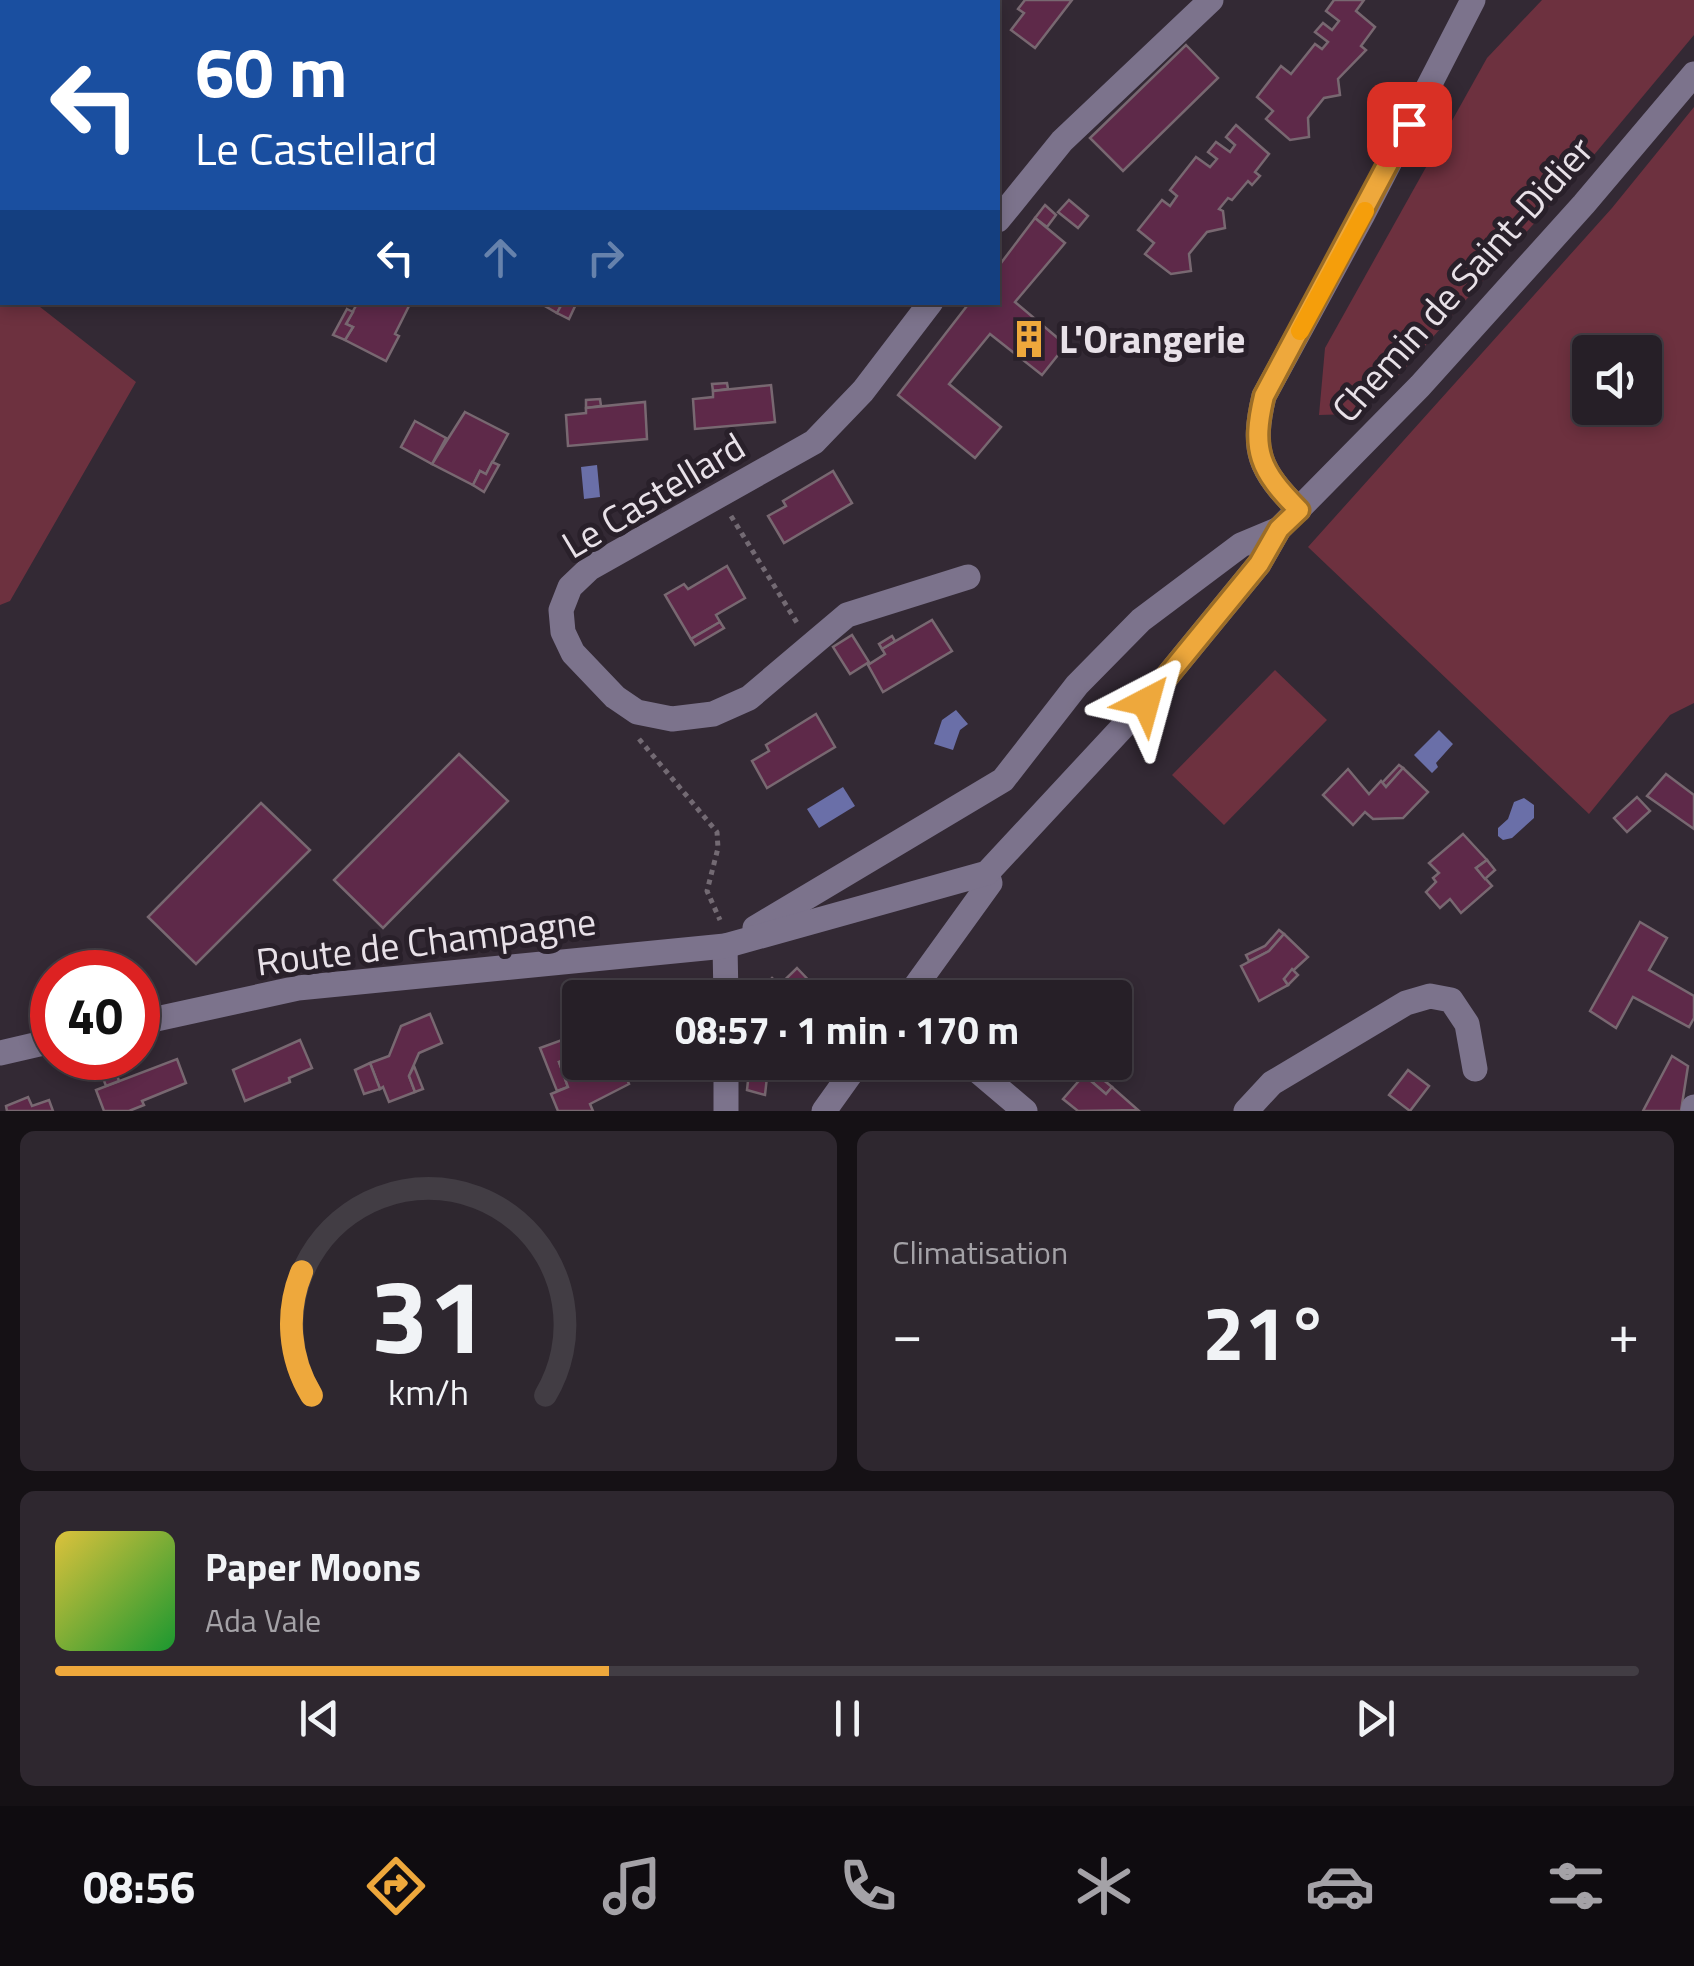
<!DOCTYPE html>
<html lang="fr">
<meta charset="utf-8">
<style>
body{margin:0;font-family:"Titillium Web",sans-serif;background:#2e272f;color:#f1f3f6;height:100vh;display:flex;flex-direction:column;font-size:38px;white-space:nowrap}
*{box-sizing:border-box;margin:0}
p{font-size:32px;color:#a4a2a7}
.icon{flex:none;width:55px;height:55px;fill:none;stroke:currentColor;stroke-width:2;stroke-linecap:round;stroke-linejoin:round}
.map{position:relative;height:1111px;overflow:hidden}
.sheet{display:flex;flex-direction:column;gap:20px;padding:20px;background:#151115;flex:1}
.sheet>*{flex:none}
.hud{position:absolute;left:0px;top:0px;width:1000px;height:305px;box-shadow:0 5px 15px #0003,0 0 0 2px #423d44;background:#1a4fa0;color:#fff;overflow:hidden}
.tools{position:absolute;left:1572px;top:335px;display:grid;gap:20px}
.tools a{display:grid;place-items:center;width:90px;height:90px;border-radius:10px;background:#261f27;box-shadow:0 5px 15px #0003,0 0 0 2px #423d44;font-size:50px}
.speed{position:absolute;left:30px;top:950px;display:flex;gap:20px;font-size:50px;font-weight:700;text-align:center}
.speed>*{display:grid;place-content:center;width:130px;height:130px;border-radius:50%;background:#261f27;box-shadow:0 5px 15px #0003,0 0 0 2px #423d44;line-height:1}
.speed .limit{border:15px solid #d22;background:#fff;color:#111}
.pin{position:absolute;display:grid;place-items:center;width:85px;height:85px;color:#fff;margin:-42px;border-radius:20px;box-shadow:0 5px 15px #0006}
.me{position:absolute;width:110px;margin:-55px;rotate:39deg;stroke-linejoin:round;filter:drop-shadow(0 0 8px #0008)}
.turn{display:flex;align-items:center;gap:35px;height:210px;padding:0 30px;font-size:45px}
.turn .icon{width:130px;height:130px;stroke-width:2.5}
.turn b{display:block;font-size:70px;line-height:85px}
.lanes{display:flex;align-items:center;height:95px;padding:0 30px;background:#0003;justify-content:center;gap:50px;direction:ltr}
.lanes .off{opacity:.35}
.big{font-size:75px;font-weight:700;line-height:1.1}
.sheet .card{flex:1;display:flex;flex-direction:column;justify-content:center;gap:15px;min-width:0;padding:0 35px;border-radius:15px;background:#2e272f}
.sheet .dial{align-items:center;gap:0}
.dial svg{height:260px;overflow:visible;fill:none;stroke:#423d44;stroke-width:7;stroke-linecap:round;text-anchor:middle}
.dial text{fill:#f1f3f6;stroke:none}
.song{display:flex;align-items:center;gap:30px}
.cover{width:120px;height:120px;border-radius:15px;background:linear-gradient(135deg,hsl(50 70% 55%),hsl(130 70% 35%))}
.played{height:10px;border-radius:5px;background:linear-gradient(90deg,#eea83c 35%,#423d44 35%)}
.keys{display:flex;justify-content:space-around;direction:ltr}
.heat{display:flex;justify-content:space-between;align-items:center;font-size:55px;direction:ltr}
.sheet .tiles{flex:1;display:grid;gap:20px;grid-template-columns:1fr 1fr}
.card:last-child{grid-column:span 2}
.trip{position:absolute;left:562px;top:980px;width:570px;height:100px;border-radius:10px;background:#261f27;box-shadow:0 5px 15px #0003,0 0 0 2px #423d44;font-weight:700;line-height:100px;text-align:center}
.dock{display:flex;height:160px;justify-content:space-around;align-items:center;background:#0f0c10;color:#a4a2a7}
.dock .icon{width:70px;height:70px}
.dock .active{color:#eea83c}
.dock b{font-size:45px;color:#f1f3f6}
.map>svg:first-child{display:block}
.green{fill:#6d313f;fill-rule:evenodd}
.water{fill:#6a6fa8}
.building{fill:#5e2949;stroke:#786871;stroke-width:2.5}
.lines{fill:none;stroke-linecap:round;stroke-linejoin:round}
.path{stroke:#736a73;stroke-width:5;stroke-dasharray:5 5;stroke-linecap:butt}
.minor{stroke:#7c738c;stroke-width:25}
.route-casing{stroke:#9b6d27;stroke-width:25}
.route{stroke:#eea83c;stroke-width:18}
.slow{stroke:#f59e0b;stroke-width:18}
.labels{text-anchor:middle;dominant-baseline:central;stroke-width:10;stroke-linejoin:round;paint-order:stroke}
.street-label{font-size:38px;fill:#e8e1e8;stroke:#29202a}
.poi-label{font-size:38px;font-weight:bold;fill:#e8e1e8;stroke:#29202a;text-anchor:start}
</style>
<div class="map">
<svg width="1694" height="1111" viewBox="0 0 1694 1111">
<rect width="100%" height="100%" fill="#332934"/>
<g class="green">
<path d="M1542,0h152v35l-116,139 -178,200 -48,40 -33,1 6,-67 162,-290z"/>
<path d="M1694,107v596l-24,12 -81,99 -281,-267 304,-339zM1645,352v56h-55v-56z"/>
<path d="M0,275l2,27 33,1 101,79 -126,219 -10,4z"/>
<path d="M1275,670l52,50 -103,105 -52,-50z"/>
</g>
<g class="water">
<path d="M597,465l3,32 -16,2 -3,-32z"/>
<path d="M956,710l12,14 -8,6 -7,20 -19,-6 8,-24z"/>
<path d="M1439,730l14,14 -17,19 2,4 -6,6 -18,-18z"/>
<path d="M843,787l12,19 -36,22 -12,-19z"/>
<path d="M1524,798l10,7v13l-22,20 -9,2 -5,-4v-8l10,-9 6,-17z"/>
</g>
<g class="building">
<path d="M1025,0h47l-37,48 -24,-18 13,-17 -6,-4z"/>
<path d="M1334,0h30l-8,11 19,16 -14,19 5,4 -28,29 2,16 -16,3 -16,20 1,19 -19,3 -24,-21 7,-8 -16,-14 24,-31 10,8 24,-30 7,5 6,-7 -13,-10 8,-9 9,7 7,-9 -13,-10z"/>
<path d="M1186,45l32,33 -95,93 -33,-33z"/>
<path d="M1236,125l33,29 -14,18 5,4 -8,9 -4,-4 -16,19 -4,-2 -9,11 4,2 2,17 -18,4 -18,22 2,17 -20,3 -26,-20 9,-11 -16,-13 24,-30 8,6 7,-10 -7,-6 26,-33 14,10 7,-8 -9,-7 8,-10 14,10 5,-7 -9,-8z"/>
<path d="M1069,200l19,16 -10,12 -20,-16z"/>
<path d="M1045,205l11,10 -9,12 -12,-9z"/>
<path d="M1035,218l30,25 -50,59 51,43 -24,30 -52,-41 -41,50 52,43 -26,31 -77,-63 72,-93h28v-35z"/>
<path d="M358,302l52,2 -15,30 4,2 -13,25 -41,-21 8,-13 -7,-3z"/>
<path d="M538,302h25l-6,11z"/>
<path d="M563,302h14l-8,17 -12,-6z"/>
<path d="M347,309l6,3 -7,12 7,3 -8,13 -12,-5z"/>
<path d="M727,383l1,6 -15,2 -1,-7z"/>
<path d="M771,385l4,37 -80,7 -2,-30 20,-2v-6z"/>
<path d="M600,399l1,7 -15,2v-8z"/>
<path d="M645,402l2,37 -79,7 -2,-31 20,-2v-5z"/>
<path d="M465,412l43,22 -22,40 -6,-3 -7,14 -41,-21z"/>
<path d="M415,421l31,17 -14,26 -31,-17z"/>
<path d="M492,462l7,3 -15,27 -11,-7 7,-14 6,3z"/>
<path d="M833,471l19,32 -68,40 -16,-27 18,-10 -3,-5z"/>
<path d="M727,566l18,32 -29,17 4,7 -29,17 -26,-44 19,-11 4,5z"/>
<path d="M932,620l20,31 -69,41 -15,-27 17,-11 -3,-5z"/>
<path d="M720,622l4,6 -29,17 -4,-6z"/>
<path d="M852,635l17,27 -19,12 -17,-27z"/>
<path d="M892,636l3,5 -13,8 -3,-5z"/>
<path d="M816,714l19,33 -68,41 -15,-27 17,-10 -3,-6z"/>
<path d="M459,754l49,47 -125,127 -49,-48z"/>
<path d="M1399,765l4,3 -17,19 -4,-4z"/>
<path d="M1403,768l25,24 -25,26 -30,1 -8,-7 -12,13 -30,-30 25,-26 21,25 12,-13 5,6z"/>
<path d="M1666,774l28,21v34l-47,-33z"/>
<path d="M1637,797l13,14 -23,21 -13,-14z"/>
<path d="M261,803l49,47 -114,114 -48,-47z"/>
<path d="M1463,834l24,26 -11,8 16,18 -31,27 -11,-14 -10,9 -14,-16 10,-10 -3,-4 6,-5 -10,-10z"/>
<path d="M1487,860l8,10 -10,9 -9,-11z"/>
<path d="M1640,922l27,16 -18,32 45,26v22l-5,9 -56,-30 -17,31 -26,-17z"/>
<path d="M1279,930l5,4 -15,17 -20,10 -3,-6 19,-9z"/>
<path d="M1284,934l24,23 -24,22 4,6 -29,16 -18,-35 28,-15z"/>
<path d="M797,968l20,21 -9,9h-42z"/>
<path d="M1292,969l6,6 -10,10 -4,-6z"/>
<path d="M772,978l7,7 -13,13h-13z"/>
<path d="M430,1014l12,29 -23,10 -10,23 6,16 -26,10 -6,-15 -3,2 -10,-26 19,-7 12,-30z"/>
<path d="M570,1037l7,18 -18,7 9,25 -11,4 -17,-43z"/>
<path d="M300,1040l12,28 -23,10 1,4 -45,19 -12,-31z"/>
<path d="M580,1054v8h10l5,14 27,-9 7,17 -39,20 3,7h-35l-7,-17 17,-7 -9,-25z"/>
<path d="M1672,1056l16,10 -7,45h-38z"/>
<path d="M177,1059l9,24 -44,18 2,4 -15,6h-25l-8,-21z"/>
<path d="M750,1062l18,6 -3,27 -18,-5z"/>
<path d="M785,1062h42l-7,7 -5,-6 -16,15z"/>
<path d="M370,1063l10,26 -16,5 -9,-24z"/>
<path d="M414,1066l9,23 -8,3 -6,-16z"/>
<path d="M1089,1068l23,19 -6,7 -22,-19z"/>
<path d="M1408,1070l21,16 -19,25 -21,-16z"/>
<path d="M116,1072l3,9 -13,5 -5,-13z"/>
<path d="M1084,1075l22,19 6,-7 26,23 -60,1 -15,-12z"/>
<path d="M28,1097l4,9 17,-6 4,11h-46l-1,-5z"/>
</g>
<g class="lines">
<g class="path">
<path d="M731,516l68,110"/>
<path d="M639,739l78,93 1,16 -11,43 13,29"/>
</g>
<g class="minor">
<path d="M998,220l64,-79 149,-141"/>
<path d="M931,302l-68,89 -49,51 -224,126 -20,19 -9,23 2,22 10,21 42,44 22,15 35,7 41,-5 36,-16 98,-83 121,-38"/>
<path d="M1299,510c-40,-40 -48,-59 -35,-114l98,-180 111,-216"/>
<path d="M755,928l248,-148 74,-95 64,-65 100,-75 38,-16"/>
<path d="M725,946l1,52"/>
<path d="M907,998l83,-115 -3,-10"/>
<path d="M138,1023l160,-35 427,-42 262,-73 159,-171 113,-138 20,-35 141,-143 164,-182 110,-130"/>
<path d="M0,1053l52,-12"/>
<path d="M726,1062v49"/>
<path d="M967,1062l58,49"/>
<path d="M824,1111l35,-49"/>
<path d="M1246,1111l26,-28 134,-80 24,-7 21,4 16,24 8,45"/>
<path d="M1693,1111l1,-4"/>
</g>
</g>
<g class="lines">
<g class="route-casing">
<path id="route" d="M1146,702l113,-138 20,-35 20,-19c-40,-40 -48,-60 -35,-114l145,-272"/>
</g>
<use href="#route" class="route"/>
<path class="slow" d="M1300,331l65,-120"/>
</g>
<defs>
<g id="building-bare" transform="scale(3)"><path d="M-4-6H4V6H1V3H-1V6H-4ZM-2.5-4.3h1.7v1.8h-1.7ZM.8-4.3h1.7v1.8H.8ZM-2.5-1h1.7V.8h-1.7ZM.8-1h1.7V.8H.8Z" fill="#eea83c" stroke="#29202a" stroke-width="2.5" paint-order="stroke"/></g>
</defs>
<g fill-rule="evenodd">
<use href="#building-bare" x="1029" y="339"/>
</g>
<g class="labels">
<g class="street-label">
<text transform="translate(1462 279) rotate(-48)">Chemin de Saint-Didier</text>
<text transform="translate(653 495) rotate(-31)">Le Castellard</text>
<text transform="translate(426 941) rotate(-7)">Route de Champagne</text>
</g>
<g class="poi-label">
<text x="1059" y="339">L'Orangerie</text>
</g>
</g>
</svg>
<div class="tools">
<a><svg class="icon" aria-label="sound" viewBox="0 0 24 24"><path d="M4 9h4l5-4v14l-5-4H4zM17 9q2 3 0 6"/></svg></a>
</div>
<div class="speed"><div class="limit">40</div></div>
<div class="pin" style="left:1409px;top:124px;background:#d93025"><svg class="icon" aria-label="arrive" viewBox="0 0 24 24"><path d="M6 21V4h12l-3 4 3 4H6"/></svg></div>
<svg class="me" style="left:1146px;top:702px" viewBox="-20 -20 40 40"><path d="M0-17L14 15 0 8-14 15z" fill="#eea83c" stroke="#fff" stroke-width="4"/></svg>
<div class="trip">08:57 · 1 min · 170 m</div>
<div class="hud">
<div class="turn"><svg class="icon" aria-label="left" viewBox="0 0 24 24"><path d="M17 20v-9H6M10 6l-5 5 5 5"/></svg><div><b>60 m</b>Le Castellard</div></div>
<div class="lanes"><svg class="icon" aria-label="left" viewBox="0 0 24 24"><path d="M17 20v-9H6M10 6l-5 5 5 5"/></svg><svg class="icon off" aria-label="ahead" viewBox="0 0 24 24"><path d="M12 20V5M6 11l6-6 6 6"/></svg><svg class="icon off" aria-label="right" viewBox="0 0 24 24"><path d="M7 20v-9h11M14 6l5 5-5 5"/></svg></div>
</div>
</div>
<section class="sheet">
<div class="tiles">
<div class="card dial"><svg viewBox="0 0 100 80">
<path d="M14 69A42 42 0 1 1 86 69"/>
<path d="M14 69A42 42 0 0 1 11 31" stroke="#eea83c"/>
<text x="50" y="56" font-size="32" font-weight="700">31</text>
<text x="50" y="72" font-size="11">km/h</text>
</svg></div>
<div class="card"><p>Climatisation</p>
<div class="heat"><a>−</a><b class="big">21°</b><a>+</a></div>
</div>
<div class="card">
<div class="song"><i class="cover"></i><div><b>Paper Moons</b><p>Ada Vale</p></div></div>
<div class="played"></div>
<div class="keys"><svg class="icon" aria-label="previous" viewBox="0 0 24 24"><path d="M18 5L8 12l10 7zM5 5v14"/></svg><svg class="icon" aria-label="pause" viewBox="0 0 24 24"><path d="M8 5v14M16 5v14"/></svg><svg class="icon" aria-label="next" viewBox="0 0 24 24"><path d="M6 5l10 7-10 7zM19 5v14"/></svg></div>
</div>
</div>
</section>
<nav class="dock">
<b>08:56</b>
<svg class="icon active" aria-label="directions" viewBox="0 0 24 24"><path d="M12 3l9 9-9 9-9-9zM9 14v-3h6M13 9l2 2-2 2"/></svg>
<svg class="icon" aria-label="music" viewBox="0 0 24 24"><path d="M9 18V5l10-2v13"/><circle cx="6" cy="18" r="3"/><circle cx="16" cy="16" r="3"/></svg>
<svg class="icon" aria-label="phone" viewBox="0 0 24 24"><path d="M5 4h4l2 5-3 2q2 4 5 5l2-3 5 2v4C11 20 4 13 5 4z"/></svg>
<svg class="icon" aria-label="climate" viewBox="0 0 24 24"><path d="M12 3v18M4 7l16 10M4 17L20 7"/></svg>
<svg class="icon" aria-label="car" viewBox="0 0 24 24"><path d="M5 17H2v-5l4-1 3-4h7l3 4 3 1v5h-3M9 17h6M6 11h13"/><circle cx="7" cy="17" r="2"/><circle cx="17" cy="17" r="2"/></svg>
<svg class="icon" aria-label="filters" viewBox="0 0 24 24"><path d="M4 7h16M4 17h16"/><circle cx="9" cy="7" r="2"/><circle cx="15" cy="17" r="2"/></svg>
</nav>
